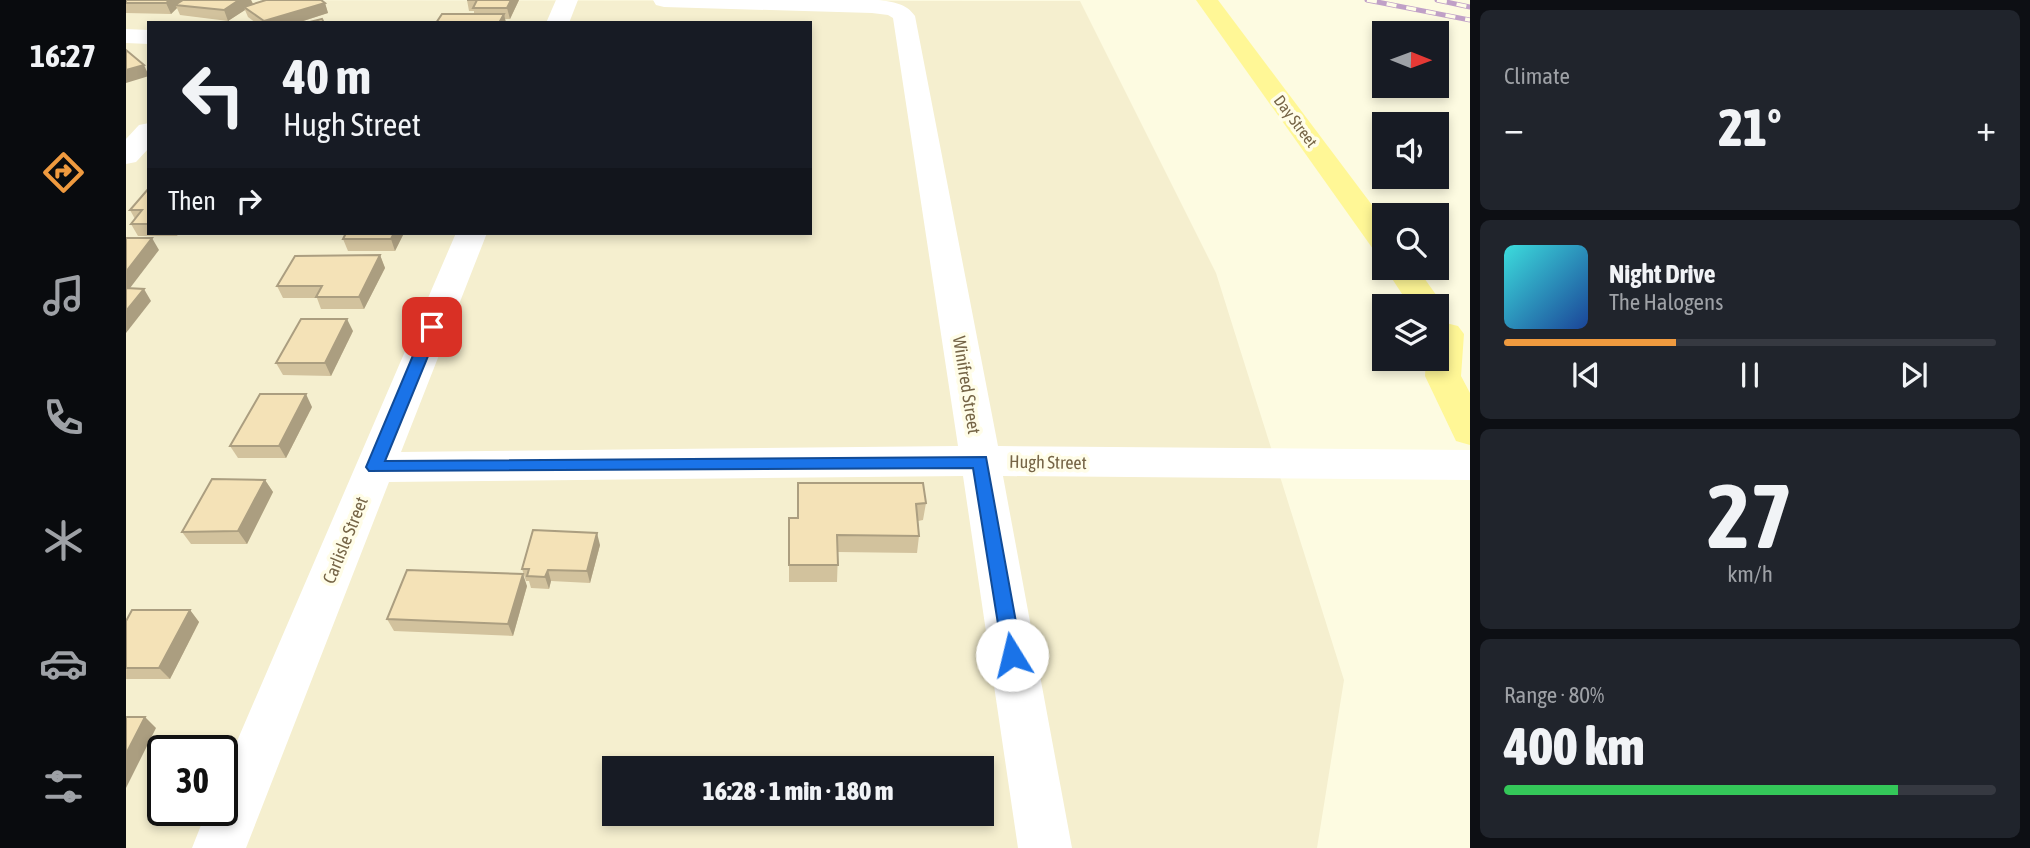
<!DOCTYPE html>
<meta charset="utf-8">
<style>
body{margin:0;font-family:"Asap Condensed",sans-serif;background:#20242c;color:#f1f3f6;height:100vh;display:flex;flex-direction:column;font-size:26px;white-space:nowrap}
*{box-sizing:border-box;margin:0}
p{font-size:23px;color:#9ea1a6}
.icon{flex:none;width:38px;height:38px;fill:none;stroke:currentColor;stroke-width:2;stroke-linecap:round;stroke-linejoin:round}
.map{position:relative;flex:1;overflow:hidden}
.panel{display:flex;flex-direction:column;gap:10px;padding:10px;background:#0d0f14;width:560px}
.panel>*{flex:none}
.guide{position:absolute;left:21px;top:21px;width:665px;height:214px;border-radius:0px;box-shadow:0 4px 10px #0003;background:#171b24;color:#f1f3f6;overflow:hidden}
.needle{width:46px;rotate:91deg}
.buttons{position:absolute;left:1246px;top:21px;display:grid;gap:14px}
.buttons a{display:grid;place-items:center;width:77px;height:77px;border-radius:0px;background:#171b24;box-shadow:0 4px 10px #0003;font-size:35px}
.speed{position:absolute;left:21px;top:735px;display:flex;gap:14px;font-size:35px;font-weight:700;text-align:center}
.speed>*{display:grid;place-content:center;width:91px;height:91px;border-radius:50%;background:#171b24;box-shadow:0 4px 10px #0003;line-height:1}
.speed .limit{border:4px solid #111;border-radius:10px;background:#fff;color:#111}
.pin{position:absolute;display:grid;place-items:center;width:60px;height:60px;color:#fff;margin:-30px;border-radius:14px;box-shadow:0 4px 10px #0006}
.me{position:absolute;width:77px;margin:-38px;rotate:351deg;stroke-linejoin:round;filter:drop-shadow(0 0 5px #0008)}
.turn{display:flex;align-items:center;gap:24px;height:147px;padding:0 21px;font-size:32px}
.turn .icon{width:91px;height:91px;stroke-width:2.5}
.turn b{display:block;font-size:49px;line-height:60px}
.then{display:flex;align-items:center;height:66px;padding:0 21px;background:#0003;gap:14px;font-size:26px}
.big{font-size:52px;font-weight:800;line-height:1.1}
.panel .card{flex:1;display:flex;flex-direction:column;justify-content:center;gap:10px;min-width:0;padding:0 24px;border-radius:10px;background:#20242c}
.panel .dial{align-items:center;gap:0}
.dial b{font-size:91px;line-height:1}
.song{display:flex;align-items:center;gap:21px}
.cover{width:84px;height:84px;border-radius:10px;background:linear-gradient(135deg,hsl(180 70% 55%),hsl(220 70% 35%))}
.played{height:7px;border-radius:4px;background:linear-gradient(90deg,#ef9a3f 35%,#363941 35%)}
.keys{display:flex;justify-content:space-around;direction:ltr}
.heat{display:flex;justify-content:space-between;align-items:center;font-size:38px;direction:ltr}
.charge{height:10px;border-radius:5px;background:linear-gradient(90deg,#34c759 80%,#363941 0)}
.trip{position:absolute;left:476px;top:756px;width:392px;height:70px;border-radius:0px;background:#171b24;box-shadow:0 4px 10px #0003;font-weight:800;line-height:70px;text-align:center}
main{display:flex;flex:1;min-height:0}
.dock{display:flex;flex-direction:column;width:126px;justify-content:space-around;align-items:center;background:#090b0e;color:#9ea1a6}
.dock .icon{width:49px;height:49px}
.dock .active{color:#ef9a3f}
.dock b{font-size:32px;color:#f1f3f6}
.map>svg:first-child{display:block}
.residential{fill:#f5efcf;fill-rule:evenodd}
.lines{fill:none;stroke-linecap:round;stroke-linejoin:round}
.minor{fill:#fff;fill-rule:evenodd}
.major{fill:#fff796;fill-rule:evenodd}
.rail-casing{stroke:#c0a0c7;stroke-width:5}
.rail{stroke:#fffde8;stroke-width:3.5;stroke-dasharray:10;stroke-linecap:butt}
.wall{fill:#d2c29d}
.shaded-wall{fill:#ab9e80}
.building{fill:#f4e2b7;stroke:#ab9e80;stroke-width:2}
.route{fill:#1a73e8;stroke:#114b97;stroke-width:2}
.labels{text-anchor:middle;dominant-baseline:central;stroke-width:7;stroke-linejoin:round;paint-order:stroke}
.far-street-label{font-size:16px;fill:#766547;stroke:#fffde8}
.street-label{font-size:18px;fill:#766547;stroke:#fffde8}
</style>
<main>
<nav class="dock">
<b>16:27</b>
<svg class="icon active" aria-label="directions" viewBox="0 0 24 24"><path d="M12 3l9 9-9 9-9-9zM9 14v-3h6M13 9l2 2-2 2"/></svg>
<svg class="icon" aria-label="music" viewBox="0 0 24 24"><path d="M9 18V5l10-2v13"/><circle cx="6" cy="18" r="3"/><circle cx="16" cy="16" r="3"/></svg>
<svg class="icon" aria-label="phone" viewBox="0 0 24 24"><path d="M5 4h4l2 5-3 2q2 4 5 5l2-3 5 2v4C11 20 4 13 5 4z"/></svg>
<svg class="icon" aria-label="climate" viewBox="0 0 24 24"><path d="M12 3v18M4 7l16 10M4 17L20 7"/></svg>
<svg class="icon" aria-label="car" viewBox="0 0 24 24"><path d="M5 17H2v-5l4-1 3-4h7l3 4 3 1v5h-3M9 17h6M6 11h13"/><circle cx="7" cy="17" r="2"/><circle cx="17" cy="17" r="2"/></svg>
<svg class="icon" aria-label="filters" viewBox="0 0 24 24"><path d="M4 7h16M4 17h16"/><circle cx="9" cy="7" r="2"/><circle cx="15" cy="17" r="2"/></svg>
</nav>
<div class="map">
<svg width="1344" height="848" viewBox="0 0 1344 848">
<rect width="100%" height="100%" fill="#fdfbe1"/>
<path class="residential" d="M0,0l954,1 136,272 128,407 -27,168h-1191zM23,23h661v210h-661zM37,751h59v59h-59zM488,768h368v46h-368z"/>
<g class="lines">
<g class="minor">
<path d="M430,0h22l-9,23h-23z"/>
<path d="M527,0h225c15,2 28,3 37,16l83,430 472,4v30l-467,-4 69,372h-54l-55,-372 -574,6 -143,366h-54l15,-38h15v-34l234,-543h31l-86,219 557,-6 -65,-428 -5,-3 -16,-2 -208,-6 -8,-2z"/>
<path d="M0,29l23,1v14l-23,-1z"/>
<path d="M23,123v25l-13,14 -10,2v-25l13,-14z"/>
</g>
<g class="major">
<path d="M1070,0h22l166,221v30l-11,-2z"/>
<path d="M1259,268h32l27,38 -5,8h-2v-8h-27z"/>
<path d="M1320,323l12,3 6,8 -3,42 9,17v52l-14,-4 -31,-65 1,-17h11v-34z"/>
</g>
<g class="rail-casing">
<g id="rail">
<path d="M1241,0l103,20"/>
<path d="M1311,0l33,7"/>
</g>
</g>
<use href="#rail" class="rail"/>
</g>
<g class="wall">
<path d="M0,0h125l2,4 72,-1 3,10 -31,10h-41l-8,-6 -3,-7 -17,11 -48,-6 -3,-7 -6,6 -45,-1z"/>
<path d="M341,0h52l-9,19h-5l1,4h-70l38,-9v-3h-5z"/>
<path d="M23,188v45h30l-2,3h-39l-7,-12 4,-5 -5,-9z"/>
<path d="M278,233l-9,18h-47l-5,-12z"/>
<path d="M254,255l5,13 -21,41h-43l-4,-11h-34l-6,-12z"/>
<path d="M227,331l-22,45 -48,-1 -7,-12z"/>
<path d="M186,407l-26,51h-48l-8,-12z"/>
<path d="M139,480l8,12 -26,52h-56l-9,-12z"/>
<path d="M672,483l128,20 -3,17 -5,1 1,15 -2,17 -79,-1 -1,30h-48v-64h9z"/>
<path d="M474,545l-10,38 -39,-2 -2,8 -18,-1 -2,-7h-3l-4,-12z"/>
<path d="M401,586l-14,50 -119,-5 -7,-12z"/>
<path d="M64,610l9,12 -29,57h-44v-58z"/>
</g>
<g class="shaded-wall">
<path d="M44,0h17l-12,5 2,3 -6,6 -5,-11z"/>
<path d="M113,0h12l2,4 -9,3 1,3 -17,11 -4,-11z"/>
<path d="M385,0h8l-9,19 -3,-11z"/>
<path d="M199,3l3,10 -31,10h-32l-1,-2z"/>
<path d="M378,14l2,9h-7z"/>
<path d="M18,65l5,11 -23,7v-13z"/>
<path d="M268,233h10l-9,18 -4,-12z"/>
<path d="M26,238l7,12 -32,42 -1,-3v-17z"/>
<path d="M254,255l5,13 -21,41 -5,-12z"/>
<path d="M18,289l7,12 -25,32v-22z"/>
<path d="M221,319l6,12 -22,45 -6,-13z"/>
<path d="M180,394l6,13 -26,51 -7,-12z"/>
<path d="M139,480l8,12 -26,52 -9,-13z"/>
<path d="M471,533l3,12 -10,38 -3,-12z"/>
<path d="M422,570l3,11 -2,8 -4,-12z"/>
<path d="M397,574l4,12 -14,50 -5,-12z"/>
<path d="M64,610l9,12 -29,57 -11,-11z"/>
<path d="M19,717l11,11 -30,60v-34z"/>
</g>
<g class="building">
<path d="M0,0h44l-4,3h-40z"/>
<path d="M57,0h56l-15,10 -49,-5z"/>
<path d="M140,0h55l4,3 -61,18 -20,-14z"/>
<path d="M341,0h44l-4,8h-34l4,-8z"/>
<path d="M316,14h62l-5,9h-63z"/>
<path d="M196,19l2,4h-18z"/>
<path d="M0,50l18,15 -18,5z"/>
<path d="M23,188v36h-18l11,-14h-12z"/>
<path d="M220,233h48l-3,6h-48z"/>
<path d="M0,238h26l-26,34z"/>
<path d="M254,255l-21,42h-43l6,-11h-45l18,-30z"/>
<path d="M0,288l18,1 -18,22z"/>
<path d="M175,319h46l-22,44h-49z"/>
<path d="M134,394h46l-27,52h-49z"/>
<path d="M86,479l53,1 -27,51 -56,1z"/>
<path d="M672,483h125l3,20 -10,1 3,32 -82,-1 1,30h-49v-47h9z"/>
<path d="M407,530l64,3 -10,38 -39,-1 -3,7 -18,-1 2,-7h-7z"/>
<path d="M281,570l116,4 -15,50 -121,-5z"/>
<path d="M6,610h58l-31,58h-33v-47z"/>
<path d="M0,717h19l-19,37z"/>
</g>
<path class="route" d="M306,322l8,5 -55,134 601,-4 36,198 -3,6 -7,2 -7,-2 -2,-6 -30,-187 -604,3 -3,-4 59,-140z"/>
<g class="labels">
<g class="far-street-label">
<text transform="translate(1170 121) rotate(53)">Day Street</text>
</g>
<g class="street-label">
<text transform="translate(841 385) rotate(81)">Winifred Street</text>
<text transform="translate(922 462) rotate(1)">Hugh Street</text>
<text transform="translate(219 540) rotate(-68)">Carlisle Street</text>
</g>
</g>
</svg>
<div class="buttons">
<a><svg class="needle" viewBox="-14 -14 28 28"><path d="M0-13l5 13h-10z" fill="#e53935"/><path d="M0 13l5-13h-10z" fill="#9ea1a6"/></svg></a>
<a><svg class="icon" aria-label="sound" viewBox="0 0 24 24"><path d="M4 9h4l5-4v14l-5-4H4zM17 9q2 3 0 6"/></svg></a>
<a><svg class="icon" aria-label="search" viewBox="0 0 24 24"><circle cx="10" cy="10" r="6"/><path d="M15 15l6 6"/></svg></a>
<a><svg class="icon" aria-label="layers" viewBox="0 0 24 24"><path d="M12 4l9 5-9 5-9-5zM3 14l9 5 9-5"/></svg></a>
</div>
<div class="speed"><div class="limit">30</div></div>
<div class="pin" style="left:306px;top:327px;background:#d93025"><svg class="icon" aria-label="arrive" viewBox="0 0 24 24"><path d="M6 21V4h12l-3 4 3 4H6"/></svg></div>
<svg class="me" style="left:886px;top:655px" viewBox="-20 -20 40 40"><circle r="19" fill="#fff"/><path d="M0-13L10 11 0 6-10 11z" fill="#1a73e8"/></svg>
<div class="trip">16:28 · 1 min · 180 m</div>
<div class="guide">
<div class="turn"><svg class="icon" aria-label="left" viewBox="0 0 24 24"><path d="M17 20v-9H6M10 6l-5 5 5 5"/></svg><div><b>40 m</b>Hugh Street</div></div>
<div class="then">Then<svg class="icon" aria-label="right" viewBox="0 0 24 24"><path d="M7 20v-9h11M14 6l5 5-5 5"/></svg></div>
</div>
</div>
<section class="panel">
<div class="card"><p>Climate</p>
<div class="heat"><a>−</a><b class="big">21°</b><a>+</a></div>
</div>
<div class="card">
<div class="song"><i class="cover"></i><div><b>Night Drive</b><p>The Halogens</p></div></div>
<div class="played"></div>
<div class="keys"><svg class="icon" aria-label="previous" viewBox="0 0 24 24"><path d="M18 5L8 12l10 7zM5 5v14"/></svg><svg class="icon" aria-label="pause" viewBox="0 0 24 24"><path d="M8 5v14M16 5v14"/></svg><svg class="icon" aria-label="next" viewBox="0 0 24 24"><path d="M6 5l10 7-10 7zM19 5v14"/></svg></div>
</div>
<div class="card dial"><b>27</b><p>km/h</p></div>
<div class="card"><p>Range · 80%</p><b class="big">400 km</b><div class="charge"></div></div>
</section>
</main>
